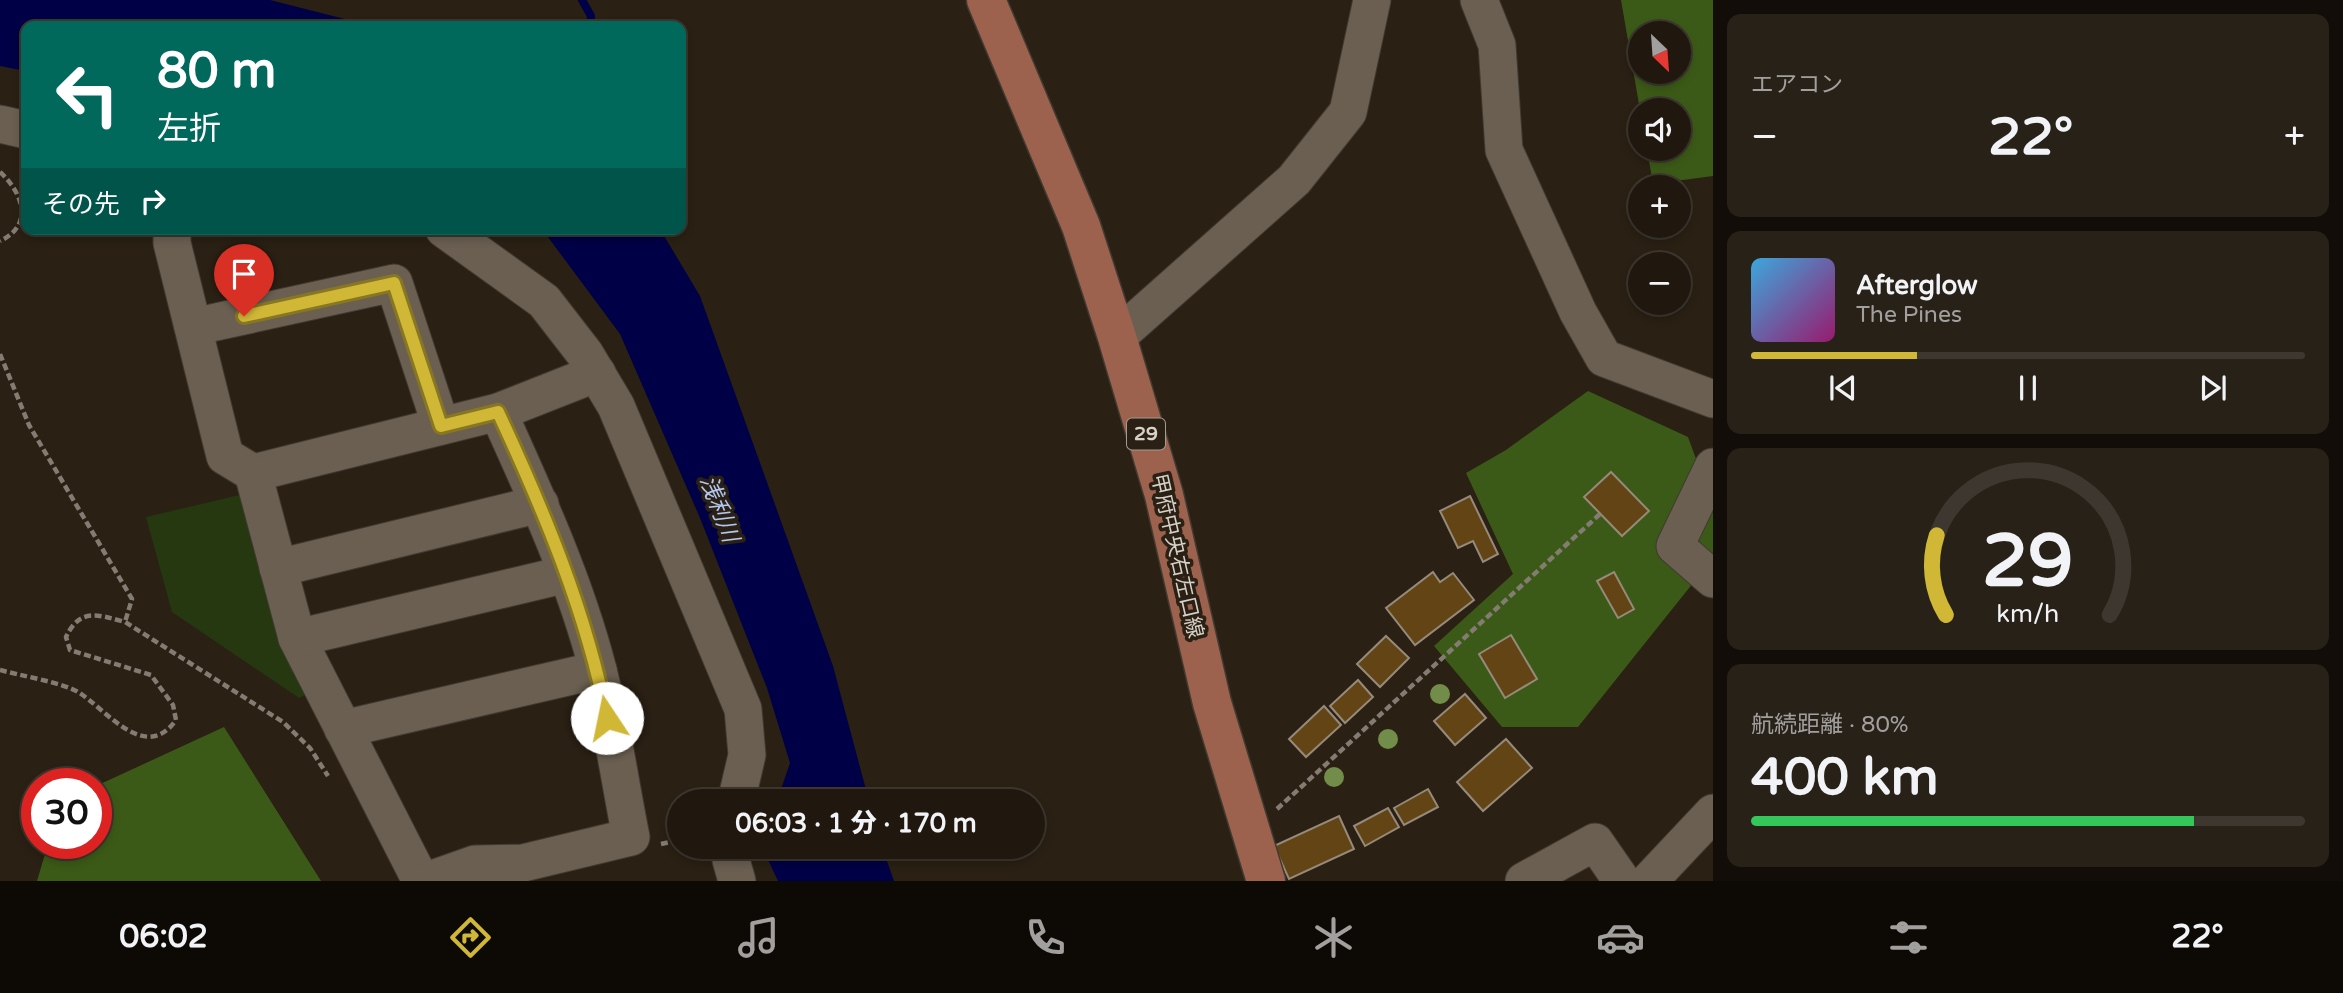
<!DOCTYPE html>
<html lang="ja">
<meta charset="utf-8">
<style>
body{margin:0;font-family:"Varela Round","Noto Sans JP",sans-serif;background:#282118;color:#f1f3f6;height:100vh;display:flex;flex-direction:column;font-size:26px;white-space:nowrap}
*{box-sizing:border-box;margin:0}
p{font-size:23px;color:#a2a09e}
.icon{flex:none;width:38px;height:38px;fill:none;stroke:currentColor;stroke-width:2;stroke-linecap:round;stroke-linejoin:round}
.map{position:relative;flex:1;overflow:hidden}
.panel{display:flex;flex-direction:column;gap:14px;padding:14px;background:#120d08;width:630px}
.panel>*{flex:none}
.top-card{position:absolute;left:21px;top:21px;width:665px;height:214px;border-radius:14px;box-shadow:0 4px 10px #0003,0 0 0 2px #3d372f;background:#00695c;color:#fff;overflow:hidden}
.needle{width:46px;rotate:155deg}
.tools{position:absolute;left:1628px;top:21px;display:grid;gap:14px}
.tools a{display:grid;place-items:center;width:63px;height:63px;border-radius:50%;background:#20180f;box-shadow:0 4px 10px #0003,0 0 0 2px #3d372f;font-size:35px}
.speed{position:absolute;left:21px;top:768px;display:flex;gap:14px;font-size:35px;font-weight:700;text-align:center}
.speed>*{display:grid;place-content:center;width:91px;height:91px;border-radius:50%;background:#20180f;box-shadow:0 4px 10px #0003,0 0 0 2px #3d372f;line-height:1}
.speed .limit{border:10px solid #d22;background:#fff;color:#111}
.pin{position:absolute;display:grid;place-items:center;width:60px;height:60px;color:#fff;margin:-72px -30px;border-radius:50% 50% 50% 0;rotate:-45deg;box-shadow:0 0 7px #0007}
.pin .icon{rotate:45deg}
.me{position:absolute;width:77px;margin:-38px;rotate:349deg;stroke-linejoin:round;filter:drop-shadow(0 0 5px #0008)}
.turn{display:flex;align-items:center;gap:24px;height:147px;padding:0 21px;font-size:32px}
.turn .icon{width:91px;height:91px;stroke-width:2.5}
.turn b{display:block;font-size:49px;line-height:60px}
.then{display:flex;align-items:center;height:66px;padding:0 21px;background:#0003;gap:14px;font-size:26px}
.big{font-size:52px;font-weight:800;line-height:1.1}
.panel .card{flex:1;display:flex;flex-direction:column;justify-content:center;gap:10px;min-width:0;padding:0 24px;border-radius:14px;background:#282118}
.panel .dial{align-items:center;gap:0}
.dial svg{height:182px;overflow:visible;fill:none;stroke:#3d372f;stroke-width:7;stroke-linecap:round;text-anchor:middle}
.dial text{fill:#f1f3f6;stroke:none}
.song{display:flex;align-items:center;gap:21px}
.cover{width:84px;height:84px;border-radius:10px;background:linear-gradient(135deg,hsl(200 70% 55%),hsl(320 70% 35%))}
.played{height:7px;border-radius:4px;background:linear-gradient(90deg,#d0b736 30%,#3d372f 30%)}
.keys{display:flex;justify-content:space-around;direction:ltr}
.heat{display:flex;justify-content:space-between;align-items:center;font-size:38px;direction:ltr}
.charge{height:10px;border-radius:5px;background:linear-gradient(90deg,#34c759 80%,#3d372f 0)}
.trip{position:absolute;left:667px;top:789px;width:378px;height:70px;border-radius:35px;background:#20180f;box-shadow:0 4px 10px #0003,0 0 0 2px #3d372f;font-weight:800;line-height:70px;text-align:center}
.dock{display:flex;height:112px;justify-content:space-around;align-items:center;background:#0d0a06;color:#a2a09e}
.dock .icon{width:49px;height:49px}
.dock .active{color:#d0b736}
.dock b{font-size:32px;color:#f1f3f6}
main{display:flex;flex:1;min-height:0}
.map>svg:first-child{display:block}
.green{fill:#253810}
.forest{fill:#3c5a17;fill-rule:evenodd}
.water{fill:#000046}
.lines{fill:none;stroke-linecap:round;stroke-linejoin:round}
.stream{stroke:#000046;stroke-width:8}
.building{fill:#634515;stroke:#958a7b;stroke-width:2}
.minor-casing{stroke:#413a32;stroke-width:39}
.major-casing{stroke:#413a32;stroke-width:41}
.path{stroke:#847c72;stroke-width:4.5;stroke-dasharray:7 3.5;stroke-linecap:butt}
.minor{stroke:#6a5f51;stroke-width:37}
.major{stroke:#9c624d;stroke-width:38}
.tree{fill:#728c49}
.route-casing{stroke:#877723;stroke-width:18}
.route{stroke:#d0b736;stroke-width:12}
.labels{text-anchor:middle;dominant-baseline:central;stroke-width:7;stroke-linejoin:round;paint-order:stroke}
.shield{fill:#2a2014;stroke:#a39c93;stroke-width:2}
.shield-label{font-size:19px;font-weight:bold;fill:#d7d1c9}
.street-label{font-size:21px;fill:#d7d1c9;stroke:#2a2014}
.water-label{font-size:23px;font-style:italic;fill:#b2c7f0;stroke:#2a2014}
</style>
<main>
<div class="map">
<svg width="1713" height="881" viewBox="0 0 1713 881">
<rect width="100%" height="100%" fill="#2a2014"/>
<path class="green" d="M248,493l62,199 -11,6 -127,-86 -26,-95z"/>
<g class="forest">
<path d="M1621,0h92v176l-60,8 -6,-35h31v-39h-38zM1640,33h38v39h-38z"/>
<path d="M1588,391l100,46 25,68v53l-135,169h-76l-68,-81 79,-72 -47,-101 40,-23z"/>
<path d="M224,727l97,154h-284l11,-37h48v-58z"/>
</g>
<g class="water">
<path d="M0,0h270l102,26h-346v45l-26,-5z"/>
<path d="M542,229h118l40,67 133,370 36,135h-92l13,-38 -23,-75 -67,-170 -80,-184z"/>
<path d="M762,847h120l12,34h-116z"/>
</g>
<g class="lines">
<path class="stream" d="M582,0l9,16 -1,10"/>
</g>
<g class="building">
<path d="M1611,472l38,39 -27,25 -38,-39z"/>
<path d="M1470,496l28,58 -15,8 -10,-21 -15,7 -18,-37z"/>
<path d="M1433,572l7,10 13,-9 21,27 -59,45 -29,-37z"/>
<path d="M1614,572l20,37 -16,9 -21,-37z"/>
<path d="M1511,635l26,44 -32,19 -26,-44z"/>
<path d="M1386,636l23,22 -29,29 -23,-23z"/>
<path d="M1358,680l15,17 -28,26 -15,-17z"/>
<path d="M1465,694l21,24 -31,27 -21,-24z"/>
<path d="M1324,706l17,19 -35,32 -17,-18z"/>
<path d="M1506,739l26,29 -49,43 -26,-29z"/>
<path d="M1428,789l10,18 -34,18 -10,-17z"/>
<path d="M1388,808l11,19 -34,19 -11,-20z"/>
<path d="M1339,816l15,33 -65,30 -15,-33z"/>
</g>
<g class="lines">
<g class="minor-casing">
<g id="minor">
<path d="M1479,0l18,45 7,105 74,162 26,46 109,41"/>
<path d="M0,124l26,6"/>
<path d="M172,229v14l53,213 28,17 245,-61 99,-39"/>
<path d="M444,229l100,72 41,53 31,52 127,303 4,46 -11,47"/>
<path d="M193,327l201,-44 47,143"/>
<path d="M1117,337l177,-157 54,-68 24,-112"/>
<path d="M1713,467l-38,79 38,33"/>
<path d="M253,473l44,165 124,243"/>
<path d="M278,568l262,-64"/>
<path d="M297,638l270,-64"/>
<path d="M343,729l255,-59"/>
<path d="M731,847v13l6,21"/>
<path d="M427,881l48,-17 48,-1 108,-26c-11,-55 -19,-112 -33,-167 -23,-89 -62,-174 -100,-258"/>
<path d="M1524,881l71,-39 27,39"/>
<path d="M1649,881l64,-68"/>
</g>
</g>
<g class="major-casing">
<path id="major" d="M986,0l95,226 36,111 47,158 48,208 54,178"/>
</g>
<g class="path">
<path d="M0,172c23,21 34,53 0,69"/>
<path d="M0,354l29,71 103,174 -7,23"/>
<path d="M0,670c18,5 64,13 78,22 28,17 67,72 98,28l-3,-15 -22,-30 -81,-25 -4,-13c14,-30 33,-22 59,-15l158,100 27,26 18,28"/>
<path d="M1277,809l323,-295"/>
<path d="M661,844l18,-4"/>
</g>
<use href="#minor" class="minor"/>
<use href="#major" class="major"/>
</g>
<g class="tree">
<circle cx="1440" cy="694" r="10"/>
<circle cx="1388" cy="739" r="10"/>
<circle cx="1334" cy="777" r="10"/>
</g>
<g class="lines">
<g class="route-casing">
<path id="route" d="M244,316l150,-33 47,143 57,-14c46,99 88,199 109,306"/>
</g>
<use href="#route" class="route"/>
</g>
<g class="labels">
<rect class="shield" x="1127" y="418.5" width="38" height="31" rx="5"/>
<g class="shield-label">
<text x="1146" y="434">29</text>
</g>
<g class="street-label">
<text transform="translate(1177 556) rotate(77)">甲府中央右左口線</text>
</g>
<g class="water-label">
<text transform="translate(719 509) rotate(69)">浅利川</text>
</g>
</g>
</svg>
<div class="tools">
<a><svg class="needle" viewBox="-14 -14 28 28"><path d="M0-13l5 13h-10z" fill="#e53935"/><path d="M0 13l5-13h-10z" fill="#a2a09e"/></svg></a>
<a><svg class="icon" aria-label="sound" viewBox="0 0 24 24"><path d="M4 9h4l5-4v14l-5-4H4zM17 9q2 3 0 6"/></svg></a>
<a>+</a>
<a>−</a>
</div>
<div class="speed"><div class="limit">30</div></div>
<div class="pin" style="left:244px;top:316px;background:#d93025"><svg class="icon" aria-label="arrive" viewBox="0 0 24 24"><path d="M6 21V4h12l-3 4 3 4H6"/></svg></div>
<svg class="me" style="left:607px;top:718px" viewBox="-20 -20 40 40"><circle r="19" fill="#fff"/><path d="M0-13L10 11 0 6-10 11z" fill="#d0b736"/></svg>
<div class="trip">06:03 · 1 分 · 170 m</div>
<div class="top-card">
<div class="turn"><svg class="icon" aria-label="left" viewBox="0 0 24 24"><path d="M17 20v-9H6M10 6l-5 5 5 5"/></svg><div><b>80 m</b>左折</div></div>
<div class="then">その先<svg class="icon" aria-label="right" viewBox="0 0 24 24"><path d="M7 20v-9h11M14 6l5 5-5 5"/></svg></div>
</div>
</div>
<section class="panel">
<div class="card"><p>エアコン</p>
<div class="heat"><a>−</a><b class="big">22°</b><a>+</a></div>
</div>
<div class="card">
<div class="song"><i class="cover"></i><div><b>Afterglow</b><p>The Pines</p></div></div>
<div class="played"></div>
<div class="keys"><svg class="icon" aria-label="previous" viewBox="0 0 24 24"><path d="M18 5L8 12l10 7zM5 5v14"/></svg><svg class="icon" aria-label="pause" viewBox="0 0 24 24"><path d="M8 5v14M16 5v14"/></svg><svg class="icon" aria-label="next" viewBox="0 0 24 24"><path d="M6 5l10 7-10 7zM19 5v14"/></svg></div>
</div>
<div class="card dial"><svg viewBox="0 0 100 80">
<path d="M14 69A42 42 0 1 1 86 69"/>
<path d="M14 69A42 42 0 0 1 10 34" stroke="#d0b736"/>
<text x="50" y="56" font-size="32" font-weight="700">29</text>
<text x="50" y="72" font-size="11">km/h</text>
</svg></div>
<div class="card"><p>航続距離 · 80%</p><b class="big">400 km</b><div class="charge"></div></div>
</section>
</main>
<nav class="dock">
<b>06:02</b>
<svg class="icon active" aria-label="directions" viewBox="0 0 24 24"><path d="M12 3l9 9-9 9-9-9zM9 14v-3h6M13 9l2 2-2 2"/></svg>
<svg class="icon" aria-label="music" viewBox="0 0 24 24"><path d="M9 18V5l10-2v13"/><circle cx="6" cy="18" r="3"/><circle cx="16" cy="16" r="3"/></svg>
<svg class="icon" aria-label="phone" viewBox="0 0 24 24"><path d="M5 4h4l2 5-3 2q2 4 5 5l2-3 5 2v4C11 20 4 13 5 4z"/></svg>
<svg class="icon" aria-label="climate" viewBox="0 0 24 24"><path d="M12 3v18M4 7l16 10M4 17L20 7"/></svg>
<svg class="icon" aria-label="car" viewBox="0 0 24 24"><path d="M5 17H2v-5l4-1 3-4h7l3 4 3 1v5h-3M9 17h6M6 11h13"/><circle cx="7" cy="17" r="2"/><circle cx="17" cy="17" r="2"/></svg>
<svg class="icon" aria-label="filters" viewBox="0 0 24 24"><path d="M4 7h16M4 17h16"/><circle cx="9" cy="7" r="2"/><circle cx="15" cy="17" r="2"/></svg>
<b>22°</b>
</nav>
